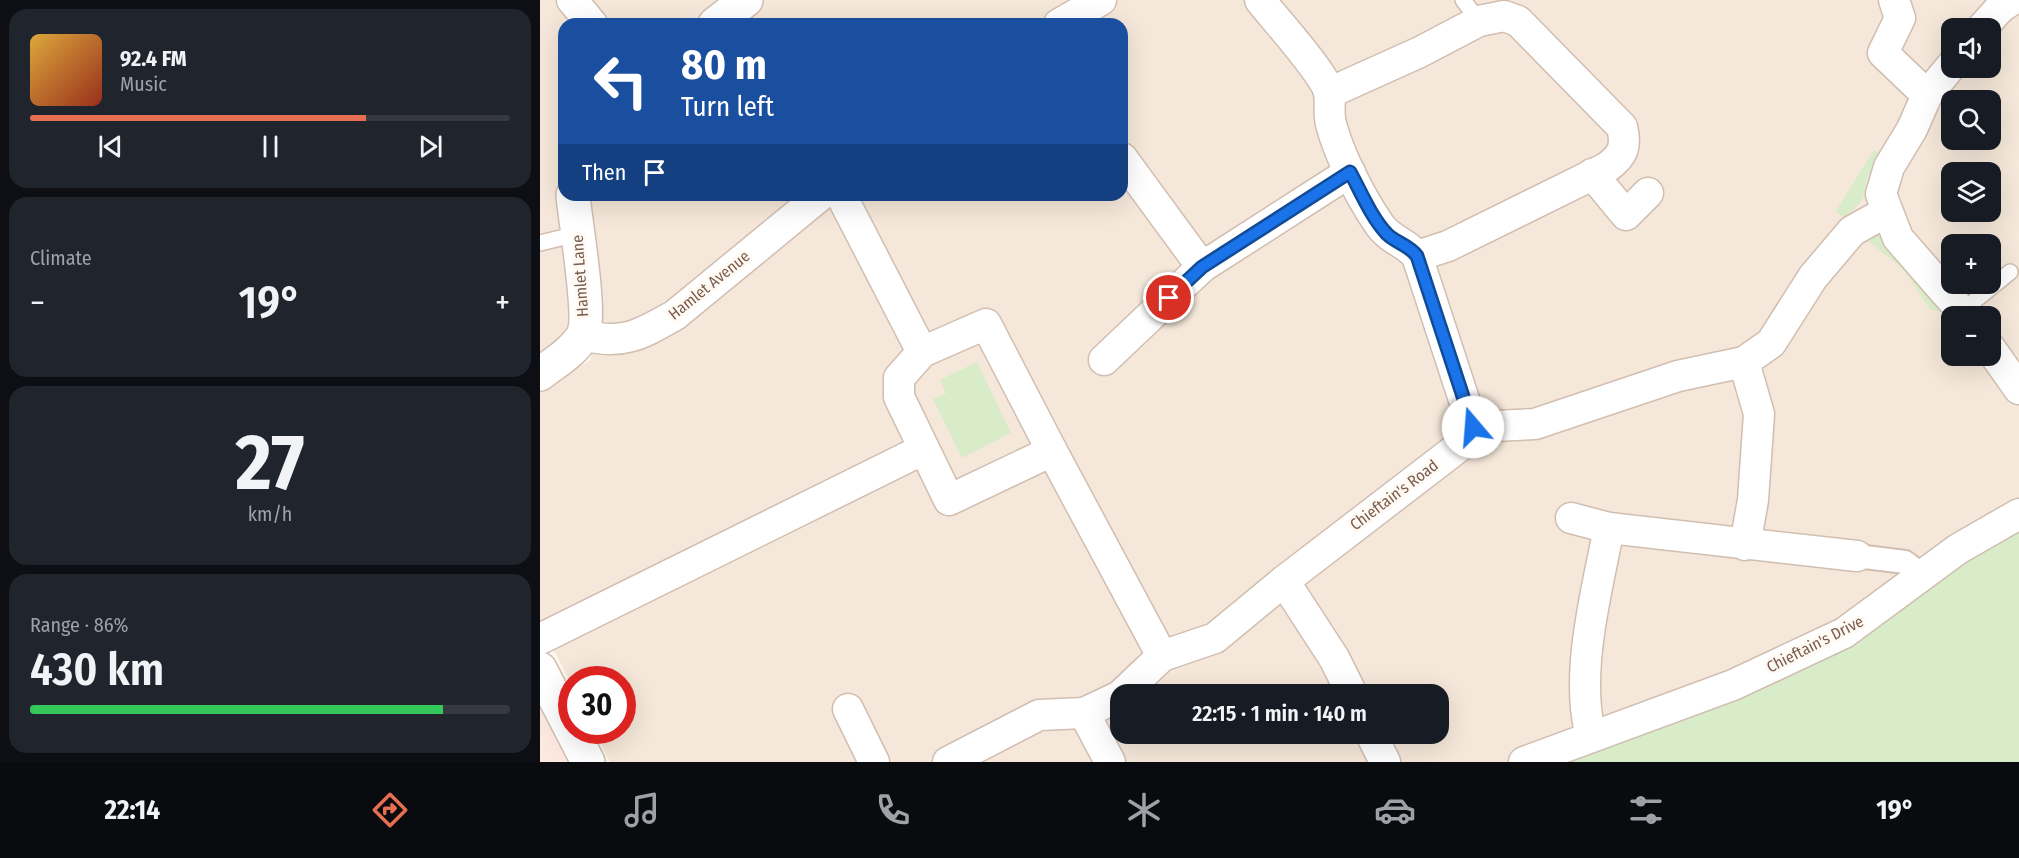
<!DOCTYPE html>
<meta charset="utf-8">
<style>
body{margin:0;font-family:"Fira Sans Condensed",sans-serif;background:#20242c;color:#f1f3f6;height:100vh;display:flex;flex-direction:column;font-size:22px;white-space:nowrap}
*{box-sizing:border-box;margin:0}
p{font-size:20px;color:#9ea1a6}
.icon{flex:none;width:33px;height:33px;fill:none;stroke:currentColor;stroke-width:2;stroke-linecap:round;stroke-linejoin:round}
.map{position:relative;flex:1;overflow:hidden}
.details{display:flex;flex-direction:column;gap:9px;padding:9px;background:#0d0f14;width:540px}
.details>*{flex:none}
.hud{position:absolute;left:18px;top:18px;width:570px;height:183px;border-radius:18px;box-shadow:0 6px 24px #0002;background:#1a4fa0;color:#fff;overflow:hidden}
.buttons{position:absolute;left:1401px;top:18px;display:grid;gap:12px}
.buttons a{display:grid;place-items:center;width:60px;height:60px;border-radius:12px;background:#171b24;box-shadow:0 6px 24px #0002;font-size:30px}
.speed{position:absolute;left:18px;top:666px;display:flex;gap:12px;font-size:30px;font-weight:700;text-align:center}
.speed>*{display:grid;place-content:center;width:78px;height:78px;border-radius:50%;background:#171b24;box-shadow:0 6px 24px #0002;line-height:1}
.speed .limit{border:9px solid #d22;background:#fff;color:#111}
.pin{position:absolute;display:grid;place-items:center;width:51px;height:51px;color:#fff;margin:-26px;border:3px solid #fff;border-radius:50%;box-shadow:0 2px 6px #0007}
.me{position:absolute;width:66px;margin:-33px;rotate:342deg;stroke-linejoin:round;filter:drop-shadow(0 0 4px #0008)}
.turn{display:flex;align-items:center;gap:21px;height:126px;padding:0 24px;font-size:27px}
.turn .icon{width:78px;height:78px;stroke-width:2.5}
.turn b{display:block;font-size:42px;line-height:51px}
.then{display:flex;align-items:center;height:57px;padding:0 24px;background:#0003;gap:12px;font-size:22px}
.big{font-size:45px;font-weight:600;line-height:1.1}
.details .tile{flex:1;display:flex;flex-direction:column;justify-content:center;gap:9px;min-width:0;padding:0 21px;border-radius:18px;background:#20242c}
.details .dial{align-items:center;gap:0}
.dial b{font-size:78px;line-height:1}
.song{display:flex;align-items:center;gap:18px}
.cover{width:72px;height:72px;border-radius:9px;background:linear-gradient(135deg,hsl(40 70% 55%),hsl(10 70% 35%))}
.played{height:6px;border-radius:3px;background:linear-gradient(90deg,#e76f51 70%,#363941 70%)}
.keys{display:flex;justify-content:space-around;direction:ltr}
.heat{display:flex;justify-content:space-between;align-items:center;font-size:33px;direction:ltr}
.charge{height:9px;border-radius:4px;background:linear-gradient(90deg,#34c759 86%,#363941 0)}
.trip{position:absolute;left:570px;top:684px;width:339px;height:60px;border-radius:18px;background:#171b24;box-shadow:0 6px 24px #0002;font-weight:600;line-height:60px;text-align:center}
.dock{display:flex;height:96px;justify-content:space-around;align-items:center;background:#090b0e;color:#9ea1a6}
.dock .icon{width:42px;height:42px}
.dock .current{color:#e76f51}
.dock b{font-size:27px;color:#f1f3f6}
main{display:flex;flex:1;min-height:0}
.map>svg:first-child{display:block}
.residential{fill:#f5e8da;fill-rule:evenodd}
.commercial{fill:#fde8e0}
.green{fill:#d8ecc9}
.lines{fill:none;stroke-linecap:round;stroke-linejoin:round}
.service-casing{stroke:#d1beb0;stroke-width:18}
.pedestrian-casing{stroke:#d1beb0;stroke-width:26}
.minor-casing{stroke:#d1beb0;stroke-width:33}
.tertiary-casing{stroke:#d1beb0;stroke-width:36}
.service{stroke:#fff;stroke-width:15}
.pedestrian{stroke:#fff;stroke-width:22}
.minor{stroke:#fff;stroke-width:30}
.tertiary{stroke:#fff;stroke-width:33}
.route-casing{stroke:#114b97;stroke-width:15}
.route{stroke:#1a73e8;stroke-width:10}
.labels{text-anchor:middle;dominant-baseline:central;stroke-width:6;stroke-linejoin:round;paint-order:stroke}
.street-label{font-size:16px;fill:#7a5c4d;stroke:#fffaf3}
</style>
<main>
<section class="details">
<div class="tile">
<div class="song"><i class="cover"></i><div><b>92.4 FM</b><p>Music</p></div></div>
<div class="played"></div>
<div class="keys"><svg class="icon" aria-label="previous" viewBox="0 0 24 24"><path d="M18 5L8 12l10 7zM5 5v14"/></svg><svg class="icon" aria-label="pause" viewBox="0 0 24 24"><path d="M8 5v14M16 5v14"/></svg><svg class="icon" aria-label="next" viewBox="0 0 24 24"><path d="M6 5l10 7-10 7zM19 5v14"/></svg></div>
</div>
<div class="tile"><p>Climate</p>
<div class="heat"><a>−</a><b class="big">19°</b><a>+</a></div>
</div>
<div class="tile dial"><b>27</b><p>km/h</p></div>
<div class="tile"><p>Range · 86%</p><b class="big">430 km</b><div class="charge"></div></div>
</section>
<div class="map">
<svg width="1479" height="762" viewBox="0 0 1479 762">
<rect width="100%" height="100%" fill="#fdf6ec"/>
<path class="residential" d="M0,0h1479v537l-429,225h-980l-15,-31 27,-1v-50h-50l-1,3 -31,-59v-235l51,-29 1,-106 -23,49v22l-6,19 -23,12zM24,24h558v171h-558zM1412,28h38v40h-38zM1412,100h38v40h-38zM1412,172h38v40h-38zM1412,244h38v40h-38zM1412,316h38v40h-38zM580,694h318v40h-318z"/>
<path class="commercial" d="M0,669l48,93h-48z"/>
<g class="green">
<path d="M1334,150l5,3 -13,28 -3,18 -19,20 -8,-8z"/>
<path d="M1321,235l19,1 14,11 49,59 -5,5 -8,-2 -27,-40z"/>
<path d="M437,362l34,71 -49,25 -29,-59 13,-6 -6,-13z"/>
<path d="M1479,514v248h-495l209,-77z"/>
</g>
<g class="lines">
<g class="service-casing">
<g id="service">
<path d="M923,0l16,21"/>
<path d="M0,243l37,-9"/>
<path d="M1422,311l48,-39"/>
</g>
</g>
<g class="pedestrian-casing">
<path id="pedestrian" d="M1317,556l48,6 17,13"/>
</g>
<g class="minor-casing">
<g id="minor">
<path d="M32,0l20,24"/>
<path d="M720,0c14,18 64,73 69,92 2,10 -1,22 2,32 8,31 30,74 48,100 10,16 27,18 38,32l56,171 -8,15 -181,139 50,77 18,36"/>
<path d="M1354,0l6,18 -17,35 44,42"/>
<path d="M519,24l42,-24"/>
<path d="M1442,28l19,-21 11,-7"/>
<path d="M1412,65l-25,30 -15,34 -23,38 -8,27 17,44 68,78"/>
<path d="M789,93l91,-41 59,-31 25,-5 14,5 104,106c5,20 1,29 -16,41l-158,78 -31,10"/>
<path d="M582,158l80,109"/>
<path d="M1052,174l34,41 22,-22"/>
<path d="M301,195l81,157"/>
<path d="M446,324l66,127 -103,49 -50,-103v-19l23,-26z"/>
<path d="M44,335c38,11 58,-1 91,-20l146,-120"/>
<path d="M1450,348l29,41"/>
<path d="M564,360l98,-93 148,-95"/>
<path d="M1204,362l15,52 -6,86 -8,45"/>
<path d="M933,427l62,-3 143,-48 66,-14 27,-19 42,-66 39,-46 34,-19"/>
<path d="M512,451l110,205"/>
<path d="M1031,518l38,10 248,28"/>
<path d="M0,639l384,-190"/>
<path d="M582,694l40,-38 53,-18 69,-57"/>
<path d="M308,709l26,53"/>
<path d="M544,713l26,49"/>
<path d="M831,734l14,28"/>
<path d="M1051,736c-17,-62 6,-146 18,-208"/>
<path d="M408,762l91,-47 45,-2 36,-17"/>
<path d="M984,762l209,-77 111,-52 114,-84 61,-35"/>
</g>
</g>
<g class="tertiary-casing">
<g id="tertiary">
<path d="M175,24l31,-24"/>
<path d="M0,374c14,-11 32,-21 42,-37 11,-17 -7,-116 -9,-142"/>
<path d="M0,669l48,93"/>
</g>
</g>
<use href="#service" class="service"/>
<use href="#pedestrian" class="pedestrian"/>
<use href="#minor" class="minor"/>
<use href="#tertiary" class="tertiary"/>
</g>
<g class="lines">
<g class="route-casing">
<path id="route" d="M629,298l33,-31 148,-95c11,20 21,45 37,62 9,9 22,11 30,22l56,171"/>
</g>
<use href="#route" class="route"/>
</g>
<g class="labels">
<g class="street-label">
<text transform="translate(40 276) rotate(-94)">Hamlet Lane</text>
<text transform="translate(169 285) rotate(-39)">Hamlet Avenue</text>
<text transform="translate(854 495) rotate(-37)">Chieftain's Road</text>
<text transform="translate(1275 644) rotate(-27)">Chieftain's Drive</text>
</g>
</g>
</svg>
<div class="buttons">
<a><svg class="icon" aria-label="sound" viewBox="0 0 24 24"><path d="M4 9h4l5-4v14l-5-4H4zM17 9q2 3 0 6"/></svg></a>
<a><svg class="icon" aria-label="search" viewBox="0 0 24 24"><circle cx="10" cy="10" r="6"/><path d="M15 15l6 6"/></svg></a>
<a><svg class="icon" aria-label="layers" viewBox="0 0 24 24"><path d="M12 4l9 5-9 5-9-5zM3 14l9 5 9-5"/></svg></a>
<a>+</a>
<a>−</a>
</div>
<div class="speed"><div class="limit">30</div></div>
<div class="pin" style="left:629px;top:298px;background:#d93025"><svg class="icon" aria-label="arrive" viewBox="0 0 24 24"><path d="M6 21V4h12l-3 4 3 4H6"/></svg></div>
<svg class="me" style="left:933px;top:427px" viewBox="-20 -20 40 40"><circle r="19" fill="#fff"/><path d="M0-13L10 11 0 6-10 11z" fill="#1a73e8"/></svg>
<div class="trip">22:15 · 1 min · 140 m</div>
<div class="hud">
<div class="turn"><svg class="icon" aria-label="left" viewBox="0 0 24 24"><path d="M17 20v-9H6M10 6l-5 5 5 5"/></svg><div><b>80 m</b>Turn left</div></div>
<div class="then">Then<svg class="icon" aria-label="arrive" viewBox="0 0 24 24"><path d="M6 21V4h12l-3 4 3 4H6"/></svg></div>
</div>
</div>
</main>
<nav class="dock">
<b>22:14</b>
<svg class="icon current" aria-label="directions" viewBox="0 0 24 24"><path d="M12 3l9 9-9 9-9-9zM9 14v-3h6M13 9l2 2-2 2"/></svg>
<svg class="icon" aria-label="music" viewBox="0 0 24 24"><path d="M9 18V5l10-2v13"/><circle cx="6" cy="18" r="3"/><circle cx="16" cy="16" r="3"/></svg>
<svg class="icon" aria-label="phone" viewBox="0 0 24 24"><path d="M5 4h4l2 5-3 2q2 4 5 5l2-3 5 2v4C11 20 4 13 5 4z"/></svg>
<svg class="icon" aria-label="climate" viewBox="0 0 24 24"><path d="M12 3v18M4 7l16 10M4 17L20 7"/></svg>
<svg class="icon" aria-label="car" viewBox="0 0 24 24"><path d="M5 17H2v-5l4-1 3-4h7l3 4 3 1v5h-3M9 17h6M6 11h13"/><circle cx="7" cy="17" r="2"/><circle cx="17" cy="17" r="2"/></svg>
<svg class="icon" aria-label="filters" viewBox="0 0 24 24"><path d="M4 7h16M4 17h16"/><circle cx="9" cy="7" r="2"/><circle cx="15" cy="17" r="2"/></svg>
<b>19°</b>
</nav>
